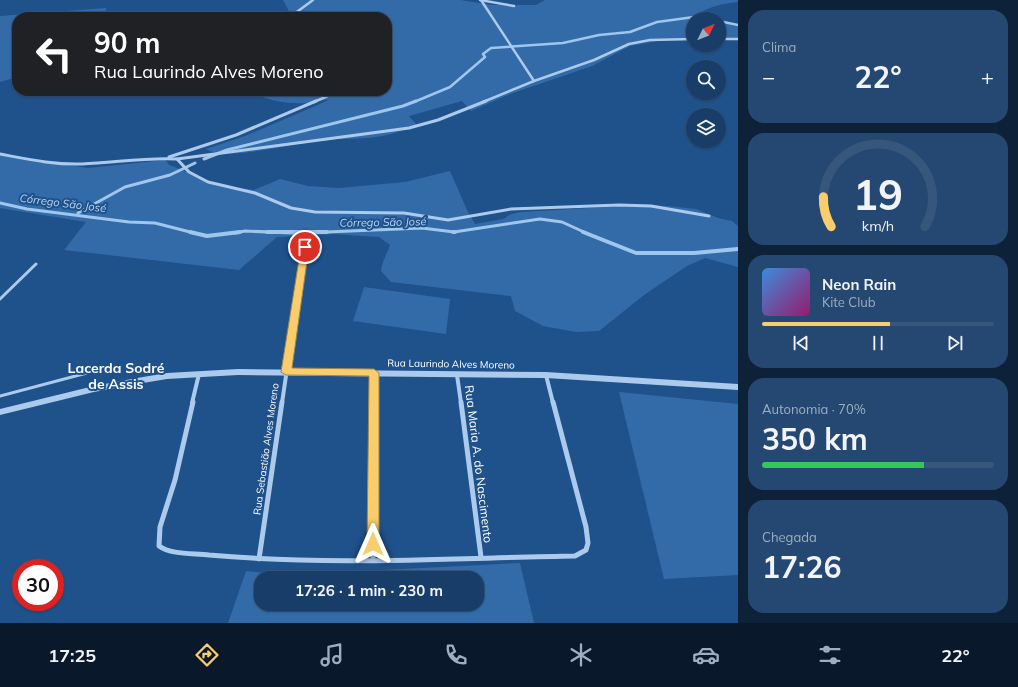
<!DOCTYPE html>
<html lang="pt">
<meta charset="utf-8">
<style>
body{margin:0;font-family:Mulish,sans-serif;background:#244871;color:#f1f3f6;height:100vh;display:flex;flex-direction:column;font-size:15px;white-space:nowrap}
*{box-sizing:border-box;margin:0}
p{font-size:13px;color:#9eaec0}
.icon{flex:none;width:22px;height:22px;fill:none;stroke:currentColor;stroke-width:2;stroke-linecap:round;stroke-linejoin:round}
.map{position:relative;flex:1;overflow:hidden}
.sheet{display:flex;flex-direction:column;gap:10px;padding:10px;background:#0d2239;width:280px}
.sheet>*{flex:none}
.hud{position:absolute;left:12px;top:12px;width:380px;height:84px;border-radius:16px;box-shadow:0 1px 3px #0004,0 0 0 1px #36567c;background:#202124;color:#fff;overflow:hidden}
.needle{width:26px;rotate:47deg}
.fabs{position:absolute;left:686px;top:12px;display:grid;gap:8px}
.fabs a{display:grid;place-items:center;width:40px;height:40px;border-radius:50%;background:#173d68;box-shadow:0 1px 3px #0004,0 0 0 1px #36567c;font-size:20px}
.speed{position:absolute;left:12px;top:559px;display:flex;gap:8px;font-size:20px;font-weight:700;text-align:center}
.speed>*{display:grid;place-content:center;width:52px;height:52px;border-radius:50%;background:#173d68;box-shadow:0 1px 3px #0004,0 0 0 1px #36567c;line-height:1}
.speed .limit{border:6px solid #d22;background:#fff;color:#111}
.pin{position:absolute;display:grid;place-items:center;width:34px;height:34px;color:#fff;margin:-17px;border:2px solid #fff;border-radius:50%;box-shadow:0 1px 4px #0007}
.me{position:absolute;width:44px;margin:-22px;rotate:0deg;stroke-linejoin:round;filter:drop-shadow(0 0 3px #0008)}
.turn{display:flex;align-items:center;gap:14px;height:84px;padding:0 16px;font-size:18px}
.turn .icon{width:52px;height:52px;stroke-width:2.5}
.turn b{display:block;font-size:28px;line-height:34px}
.big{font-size:30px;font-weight:700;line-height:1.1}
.sheet .widget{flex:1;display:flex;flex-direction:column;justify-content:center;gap:6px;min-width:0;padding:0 14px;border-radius:16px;background:#244871}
.sheet .dial{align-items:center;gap:0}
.dial svg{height:104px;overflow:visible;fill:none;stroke:#36567c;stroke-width:7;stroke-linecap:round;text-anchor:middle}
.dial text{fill:#f1f3f6;stroke:none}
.song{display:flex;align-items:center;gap:12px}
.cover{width:48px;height:48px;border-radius:6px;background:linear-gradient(135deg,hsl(210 70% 55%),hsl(320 70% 35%))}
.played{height:4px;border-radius:2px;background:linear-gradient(90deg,#facd6c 55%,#36567c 55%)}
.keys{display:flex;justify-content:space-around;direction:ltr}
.heat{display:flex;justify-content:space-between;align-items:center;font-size:22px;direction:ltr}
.charge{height:6px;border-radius:3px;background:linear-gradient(90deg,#34c759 70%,#36567c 0)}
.trip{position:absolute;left:254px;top:571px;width:230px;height:40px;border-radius:16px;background:#173d68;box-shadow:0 1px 3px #0004,0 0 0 1px #36567c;font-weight:700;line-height:40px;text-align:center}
.menu{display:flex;height:64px;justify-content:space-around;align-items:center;background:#09182a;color:#9eaec0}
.menu .icon{width:28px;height:28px}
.menu .on{color:#facd6c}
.menu b{font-size:18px;color:#f1f3f6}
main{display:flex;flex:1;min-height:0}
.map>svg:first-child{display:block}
.green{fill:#336ba9;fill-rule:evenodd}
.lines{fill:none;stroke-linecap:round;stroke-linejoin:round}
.stream-far2{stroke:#9fc6ed;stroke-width:2.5}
.stream-far1{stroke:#9fc6ed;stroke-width:3}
.stream{stroke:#9fc6ed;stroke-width:4}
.service{stroke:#accaec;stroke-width:3}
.minor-far3{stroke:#accaec;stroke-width:2.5}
.minor-far2{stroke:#accaec;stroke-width:3}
.minor-far1{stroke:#accaec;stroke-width:4}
.minor{stroke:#accaec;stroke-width:5}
.tertiary{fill:#accaec;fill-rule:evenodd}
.route{fill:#facd6c;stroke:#a28546}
.labels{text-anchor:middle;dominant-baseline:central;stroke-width:4;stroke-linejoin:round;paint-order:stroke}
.street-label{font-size:10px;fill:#fff;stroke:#1f518b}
.water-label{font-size:11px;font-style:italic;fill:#b8d4f3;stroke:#1f518b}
.near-street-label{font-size:12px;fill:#fff;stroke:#1f518b}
.district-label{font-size:14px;font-weight:bold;fill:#fff;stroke:#1f518b}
</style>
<main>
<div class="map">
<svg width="738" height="623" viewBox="0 0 738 623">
<rect width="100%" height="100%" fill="#1f518b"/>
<g class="green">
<path d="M283,0h177l33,5h43l9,-5h193v2c-13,1 -27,4 -38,11v3l7,3h-14v20l-30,1 -33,6 -38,20 -82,28 -39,17 -9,-10 -53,15 8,9c-11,4 -23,9 -35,11 -20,4 -41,2 -61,4 -26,3 -96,22 -115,9l39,-13 84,-36c-7,0 -15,2 -22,3 -20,1 -40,-2 -57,-12h137v-74h-95z"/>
<path d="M106,8l-1,9h-88v60l-17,5v-66z"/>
<path d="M719,22l19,3v13l-19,1z"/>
<path d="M0,155l88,13 78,-8 3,5 32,12 18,9 35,4 26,-11 28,7 31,2 66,-6 45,-11 18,41 7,12 28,-5 8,-5 11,-2 117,-7 28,1 29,3 22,9 14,3 6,5v41l-33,-9 -18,8 -43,29 -45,36 -23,1 -33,-6 -28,-15 -4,-15 -120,-14 -10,-11c1,-10 6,-17 9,-26l-11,-8 -46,-3 -56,3 -38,33 -175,-20 22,-28 -86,-14z"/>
<path d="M364,287l86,12 -4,35 -93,-13z"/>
<path d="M619,392l119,12v171l-74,4z"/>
<path d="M520,563l14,60h-306l18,-52 39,4zM261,578h216v26h-216z"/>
</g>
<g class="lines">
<g class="stream-far2">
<path d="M719,21l19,4"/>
<path d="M414,102l36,-15 35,-30 -2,-3 8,-6 72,-5 36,-8 31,-3 27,-10 37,-5 15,2"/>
</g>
<g class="stream-far1">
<path d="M204,159l23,-9 176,-44 13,-5"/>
<path d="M0,203l27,6 102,13 26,1 39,10"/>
<path d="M78,213l47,-26 45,-12 25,-12"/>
<path d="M235,233l10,-2 48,2"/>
<path d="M303,233l119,-5 32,4 86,-13 22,3 24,11"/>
</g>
<g class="stream">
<path d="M190,232l17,4 33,-4"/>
<path d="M267,232h60"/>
<path d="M453,232h2"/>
<path d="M583,232l53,21h58l44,-4"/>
</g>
<g class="service">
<path d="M0,299l36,-35"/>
<path d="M0,396l102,-27"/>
</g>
<g class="minor-far3">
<path d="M480,0l34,6"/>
<path d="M481,0l53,81"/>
<path d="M290,17l23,-17"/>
<path d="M719,39h19"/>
<path d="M314,102l25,-11"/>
<path d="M483,102l51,-21 60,-21 35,-16 21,-4 43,-1"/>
</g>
<g class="minor-far2">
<path d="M0,154c27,5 54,11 82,10 32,-1 63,-7 95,-5l232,-31 29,-8 48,-19"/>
<path d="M169,157l67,-22 80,-34"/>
<path d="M177,159l12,13 19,10 47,11 36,15 24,4 89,1 44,7 63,-11 108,-4 32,1 58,10"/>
</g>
<g class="minor-far1">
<path d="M457,375l4,28"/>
<path d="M546,375l7,28"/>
<path d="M192,403l7,-29"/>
<path d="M282,403l23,-156"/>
<path d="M374,403v-30"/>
</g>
<g class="minor">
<path d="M193,402l-18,78 -15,47 -1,19c12,9 35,7 50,9 121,11 244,3 366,1l11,-6 2,-7 -2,-16 -33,-125"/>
<path d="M461,402l20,155"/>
<path d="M259,559l23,-157"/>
<path d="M373,560l1,-158"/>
</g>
<path class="tertiary" d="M238,369l308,3 192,12v6l-192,-12 -308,-3 -71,4 -30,5 -43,8 -94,23v-6l94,-23 43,-8 30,-5z"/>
</g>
<path class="route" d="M305,244l4,3 -17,121 82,1 5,4v171l-1,4 -5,2 -4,-2 -2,-4 2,-168 -83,-1 -5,-3 20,-125z"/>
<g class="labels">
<g class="street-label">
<text transform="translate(451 364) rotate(1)">Rua Laurindo Alves Moreno</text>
<text transform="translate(266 449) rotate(-82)">Rua Sebastião Alves Moreno</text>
</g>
<g class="water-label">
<text transform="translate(63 203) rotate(7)">Córrego São José</text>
<text transform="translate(383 222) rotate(-1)">Córrego São José</text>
</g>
<g class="near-street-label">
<text transform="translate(479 464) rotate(83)">Rua Maria A. do Nascimento</text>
</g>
<g class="district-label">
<text x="116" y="368">Lacerda Sodré<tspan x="116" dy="16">de Assis</tspan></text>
</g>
</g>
</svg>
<div class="fabs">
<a><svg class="needle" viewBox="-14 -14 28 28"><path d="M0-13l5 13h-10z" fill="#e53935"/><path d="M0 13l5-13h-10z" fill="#9eaec0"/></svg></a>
<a><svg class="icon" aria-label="search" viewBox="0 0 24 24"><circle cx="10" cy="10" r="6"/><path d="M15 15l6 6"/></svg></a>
<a><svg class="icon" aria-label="layers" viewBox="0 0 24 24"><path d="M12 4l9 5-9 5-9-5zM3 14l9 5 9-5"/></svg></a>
</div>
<div class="speed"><div class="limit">30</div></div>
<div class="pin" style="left:305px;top:247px;background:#d93025"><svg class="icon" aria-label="arrive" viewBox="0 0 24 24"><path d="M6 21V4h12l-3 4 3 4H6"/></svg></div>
<svg class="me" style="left:373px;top:544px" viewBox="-20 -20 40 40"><path d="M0-17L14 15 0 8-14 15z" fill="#facd6c" stroke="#fff" stroke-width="4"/></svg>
<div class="trip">17:26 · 1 min · 230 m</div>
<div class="hud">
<div class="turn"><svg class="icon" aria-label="left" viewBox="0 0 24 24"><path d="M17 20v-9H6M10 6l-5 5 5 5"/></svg><div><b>90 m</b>Rua Laurindo Alves Moreno</div></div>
</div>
</div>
<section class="sheet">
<div class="widget"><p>Clima</p>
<div class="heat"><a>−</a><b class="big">22°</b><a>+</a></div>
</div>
<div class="widget dial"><svg viewBox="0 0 100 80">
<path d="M14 69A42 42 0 1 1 86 69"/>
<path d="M14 69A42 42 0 0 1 8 46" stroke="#facd6c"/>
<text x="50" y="56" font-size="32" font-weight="700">19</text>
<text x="50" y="72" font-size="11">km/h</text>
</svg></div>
<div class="widget">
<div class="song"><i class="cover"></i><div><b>Neon Rain</b><p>Kite Club</p></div></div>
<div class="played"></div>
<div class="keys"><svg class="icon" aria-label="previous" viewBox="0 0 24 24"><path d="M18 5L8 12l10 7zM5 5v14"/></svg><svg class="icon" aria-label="pause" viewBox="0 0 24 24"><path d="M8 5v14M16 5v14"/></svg><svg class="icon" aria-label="next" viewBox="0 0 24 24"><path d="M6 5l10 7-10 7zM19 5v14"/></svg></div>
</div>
<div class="widget"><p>Autonomia · 70%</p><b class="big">350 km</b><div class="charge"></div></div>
<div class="widget"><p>Chegada</p><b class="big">17:26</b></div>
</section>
</main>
<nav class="menu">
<b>17:25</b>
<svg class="icon on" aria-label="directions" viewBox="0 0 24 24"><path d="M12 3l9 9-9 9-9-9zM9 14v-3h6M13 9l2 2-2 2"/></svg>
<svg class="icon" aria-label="music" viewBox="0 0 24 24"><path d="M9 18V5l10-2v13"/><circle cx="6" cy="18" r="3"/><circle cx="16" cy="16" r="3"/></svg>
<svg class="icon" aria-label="phone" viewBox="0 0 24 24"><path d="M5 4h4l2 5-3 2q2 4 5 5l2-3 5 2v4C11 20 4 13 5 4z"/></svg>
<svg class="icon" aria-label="climate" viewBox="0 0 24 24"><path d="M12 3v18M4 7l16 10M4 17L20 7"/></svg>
<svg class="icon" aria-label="car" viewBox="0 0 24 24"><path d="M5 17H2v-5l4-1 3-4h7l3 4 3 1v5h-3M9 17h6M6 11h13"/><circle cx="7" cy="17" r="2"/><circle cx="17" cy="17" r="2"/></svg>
<svg class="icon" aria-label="filters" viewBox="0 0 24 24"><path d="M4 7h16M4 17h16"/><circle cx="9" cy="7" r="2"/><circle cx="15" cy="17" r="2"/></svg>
<b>22°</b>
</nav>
